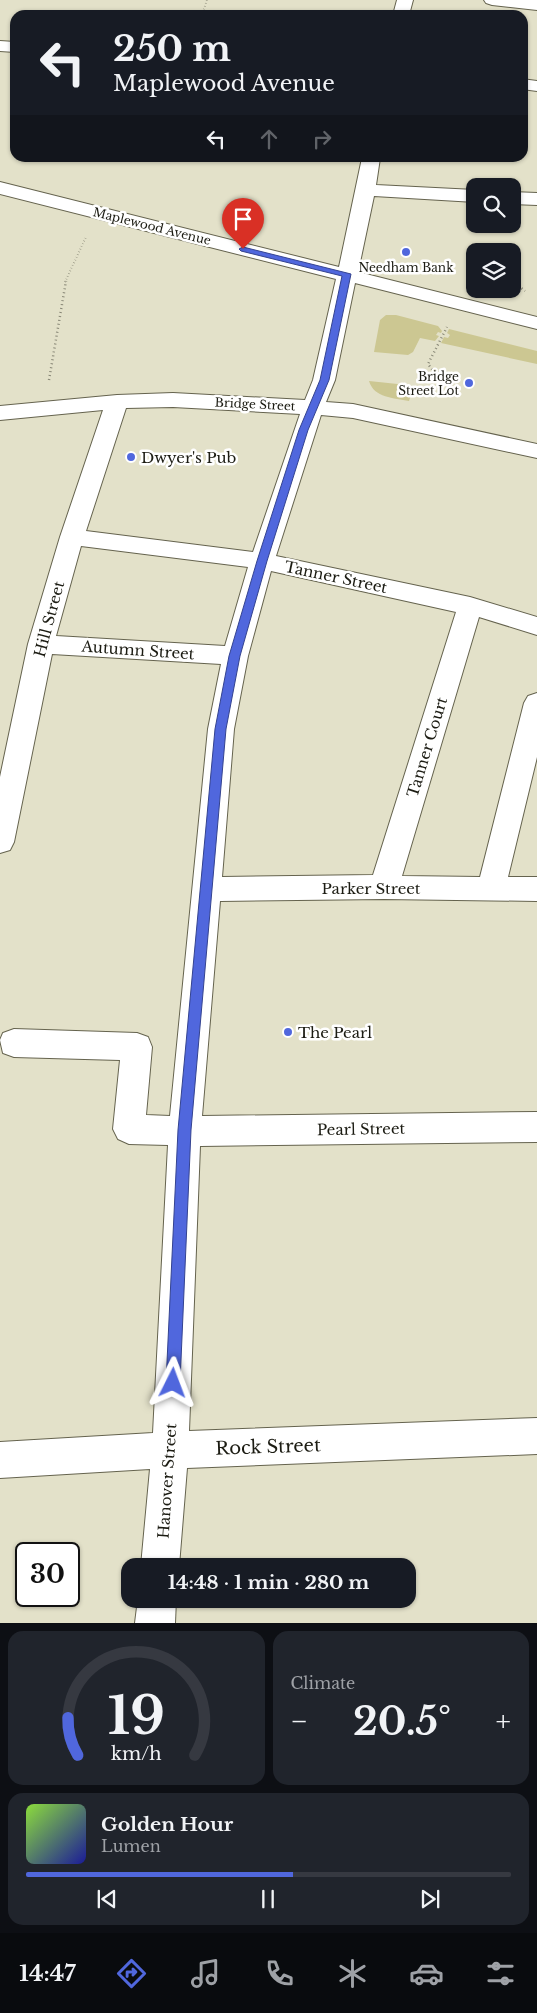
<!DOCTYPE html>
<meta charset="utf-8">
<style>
body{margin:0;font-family:"Libre Baskerville",serif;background:#20242c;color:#f1f3f6;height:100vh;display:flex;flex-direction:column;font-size:19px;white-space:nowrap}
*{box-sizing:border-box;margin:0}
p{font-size:16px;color:#9ea1a6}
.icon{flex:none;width:28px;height:28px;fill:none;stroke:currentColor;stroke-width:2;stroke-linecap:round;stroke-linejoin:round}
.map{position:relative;height:1623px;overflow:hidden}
.sheet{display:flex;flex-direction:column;gap:8px;padding:8px;background:#0d0f14;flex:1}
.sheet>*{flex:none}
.banner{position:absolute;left:10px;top:10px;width:518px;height:152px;border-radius:15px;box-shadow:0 1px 4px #0004;background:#171b24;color:#f1f3f6;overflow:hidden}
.fabs{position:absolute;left:466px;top:178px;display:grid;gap:10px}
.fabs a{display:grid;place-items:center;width:55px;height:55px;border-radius:10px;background:#171b24;box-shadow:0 1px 4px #0004;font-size:25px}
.speed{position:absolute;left:15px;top:1542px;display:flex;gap:10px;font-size:25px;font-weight:700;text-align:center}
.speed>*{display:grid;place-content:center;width:65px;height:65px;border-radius:50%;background:#171b24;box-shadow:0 1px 4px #0004;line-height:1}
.speed .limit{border:2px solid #111;border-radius:8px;background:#fff;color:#111}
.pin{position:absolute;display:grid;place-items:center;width:42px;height:42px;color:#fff;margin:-51px -21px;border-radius:50% 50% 50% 0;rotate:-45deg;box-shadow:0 0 5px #0007}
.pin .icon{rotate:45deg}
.me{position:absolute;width:55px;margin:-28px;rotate:3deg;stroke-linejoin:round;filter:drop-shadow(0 0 4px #0008)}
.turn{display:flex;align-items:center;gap:18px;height:105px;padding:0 20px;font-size:22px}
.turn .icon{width:65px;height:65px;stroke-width:2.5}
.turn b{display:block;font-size:35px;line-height:42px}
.lanes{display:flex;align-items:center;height:48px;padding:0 20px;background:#0003;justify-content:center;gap:25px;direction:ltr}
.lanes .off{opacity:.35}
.big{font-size:38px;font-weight:700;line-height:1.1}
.sheet .tile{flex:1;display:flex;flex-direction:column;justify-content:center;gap:8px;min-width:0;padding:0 18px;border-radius:15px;background:#20242c}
.sheet .dial{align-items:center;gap:0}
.dial svg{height:130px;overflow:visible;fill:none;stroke:#363941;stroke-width:7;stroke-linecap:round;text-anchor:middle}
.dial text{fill:#f1f3f6;stroke:none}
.song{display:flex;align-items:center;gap:15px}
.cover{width:60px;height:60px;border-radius:8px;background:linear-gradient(135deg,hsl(90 70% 55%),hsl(240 70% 35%))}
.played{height:5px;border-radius:2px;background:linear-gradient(90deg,#5067dd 55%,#363941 55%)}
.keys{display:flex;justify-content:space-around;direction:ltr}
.heat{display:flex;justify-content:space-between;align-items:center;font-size:28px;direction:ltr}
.sheet .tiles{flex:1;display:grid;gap:8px;grid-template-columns:1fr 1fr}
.tile:last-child{grid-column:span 2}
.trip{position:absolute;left:121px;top:1558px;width:295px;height:50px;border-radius:15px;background:#171b24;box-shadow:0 1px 4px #0004;font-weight:700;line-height:50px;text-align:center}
.tab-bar{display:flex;height:80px;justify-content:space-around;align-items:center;background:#090b0e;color:#9ea1a6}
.tab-bar .icon{width:35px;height:35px}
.tab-bar .selected{color:#5067dd}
.tab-bar b{font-size:22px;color:#f1f3f6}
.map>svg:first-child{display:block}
.green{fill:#ccc792}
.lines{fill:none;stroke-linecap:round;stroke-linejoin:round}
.minor-casing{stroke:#65634e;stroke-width:2}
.path-far1{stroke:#888776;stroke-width:2;stroke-dasharray:0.5 2.5;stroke-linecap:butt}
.path{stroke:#888776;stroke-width:2.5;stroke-dasharray:1 3;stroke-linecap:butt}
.minor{fill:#fff;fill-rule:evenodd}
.route{fill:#5067dd;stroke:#344390}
.poi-dot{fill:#5067dd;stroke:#fff;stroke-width:2}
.labels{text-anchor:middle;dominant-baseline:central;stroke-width:5;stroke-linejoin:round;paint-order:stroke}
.far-street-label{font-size:12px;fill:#1c1c13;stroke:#fff}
.far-poi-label{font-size:12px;fill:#1c1c13;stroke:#fff}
.poi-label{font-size:15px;fill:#1c1c13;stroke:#fff;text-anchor:start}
.street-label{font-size:15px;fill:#1c1c13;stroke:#fff}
.near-street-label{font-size:18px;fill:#1c1c13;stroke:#fff}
</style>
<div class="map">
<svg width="537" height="1623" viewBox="0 0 537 1623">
<rect width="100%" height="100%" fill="#e3e1c9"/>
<g class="green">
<path d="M386,315h10l42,11 4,5 -1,2 -3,-1 -2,3 3,1 -4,5 -15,-3 -7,14 -5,3 -34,-3 6,-32z"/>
<path d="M449,329l88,22v13l-96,-21 3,-6 4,1 2,-3 -3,-2z"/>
<path d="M369,381l38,4 5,7 -3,9c-15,-3 -35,-3 -40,-20z"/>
</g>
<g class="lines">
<g class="minor-casing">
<g id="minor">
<path d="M397,0h16l-4,15h-16z"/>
<path d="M484,0h53v10l-45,-5 -6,-2z"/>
<path d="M0,41l15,1v10l-15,-1z"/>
<path d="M522,79l15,2v10l-15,-2z"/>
<path d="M362,158h18l-4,27 99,5v12l-101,-6 -16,76 179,45v12l-182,-46 -20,97 -9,22 27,2 184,40v14l-184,-40 -32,-3 -45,141 194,41 67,20v18l-58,-18 -77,259 78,1 44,-174 4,-7 9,-3v64l-29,120h29v24l-153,-2 -164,2 -18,215 335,-4v30l-337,4 -11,285 348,-13v36l-350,14 -8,98h-38l9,-97 -150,9v-36l153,-9 15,-288 -39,-1 -11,-5 -5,-10 7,-69 -106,-3 -11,-4 -3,-13 3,-7 11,-4 123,4 11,4 4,10 -6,68 24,1 38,-387 13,-65 -169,-10 -38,188 -4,8 -10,3v-76l28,-133 32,-107 43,-127 -103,10v-14l117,-11 56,-2 132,7 8,-20 23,-101 -336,-85v-12l339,85zM173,407l127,7 -47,138 -167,-21 40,-123zM81,546l167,21 -23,79 -169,-10zM271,571l185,41 -83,263 -151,2 12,-148 14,-73z"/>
<path d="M512,192l25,1v12l-25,-1z"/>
<path d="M138,1599h38l-1,24h-40z"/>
</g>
</g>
<g class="path-far1">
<path d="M202,15l5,-15"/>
<path d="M512,281l1,1"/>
<path d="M65,282l21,-45"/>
</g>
<g class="path">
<path d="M512,281l13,10"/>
<path d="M437,376l-9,-12 19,-37"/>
<path d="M49,380l17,-99"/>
</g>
<use href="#minor" class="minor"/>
</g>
<path class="route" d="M243,247l108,27 -22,106 -21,50 -41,131 -27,95 -14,73 -35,401 -11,253 -2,5 -5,2 -5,-2 -2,-5 12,-253 37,-401 14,-73 28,-95 42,-131 21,-50 22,-104 -101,-25 -2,-2z"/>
<g class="poi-dot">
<circle cx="406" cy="252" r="5"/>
<circle cx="469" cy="383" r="5"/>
<circle cx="131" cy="457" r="5"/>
<circle cx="288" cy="1032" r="5"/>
</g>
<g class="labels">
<g class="far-street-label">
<text transform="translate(152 226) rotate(14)">Maplewood Avenue</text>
<text transform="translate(255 404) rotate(3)">Bridge Street</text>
</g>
<g class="far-poi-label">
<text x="406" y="267">Needham Bank</text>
<text x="459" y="376" text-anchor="end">Bridge<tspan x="459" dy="14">Street Lot</tspan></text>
</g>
<g class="poi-label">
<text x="141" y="457">Dwyer's Pub</text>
<text x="298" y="1032">The Pearl</text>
</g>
<g class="street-label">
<text transform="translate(336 577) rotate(12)">Tanner Street</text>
<text transform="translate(49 619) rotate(-75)">Hill Street</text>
<text transform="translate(138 650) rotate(4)">Autumn Street</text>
<text transform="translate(427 747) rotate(-73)">Tanner Court</text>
<text x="371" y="888">Parker Street</text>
<text transform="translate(361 1129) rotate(-1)">Pearl Street</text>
<text transform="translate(167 1481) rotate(-86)">Hanover Street</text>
</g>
<g class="near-street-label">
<text transform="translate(268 1447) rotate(-2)">Rock Street</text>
</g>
</g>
</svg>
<div class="fabs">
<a><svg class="icon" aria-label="search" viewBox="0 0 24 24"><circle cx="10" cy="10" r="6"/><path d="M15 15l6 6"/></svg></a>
<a><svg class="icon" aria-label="layers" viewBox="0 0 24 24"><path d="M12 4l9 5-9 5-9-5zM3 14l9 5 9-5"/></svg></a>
</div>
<div class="speed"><div class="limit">30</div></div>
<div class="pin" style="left:243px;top:249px;background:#d93025"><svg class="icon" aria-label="arrive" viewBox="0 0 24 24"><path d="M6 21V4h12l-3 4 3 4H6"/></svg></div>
<svg class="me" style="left:173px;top:1383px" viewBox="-20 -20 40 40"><path d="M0-17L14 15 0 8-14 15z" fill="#5067dd" stroke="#fff" stroke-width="4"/></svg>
<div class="trip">14:48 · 1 min · 280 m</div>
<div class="banner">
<div class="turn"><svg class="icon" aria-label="left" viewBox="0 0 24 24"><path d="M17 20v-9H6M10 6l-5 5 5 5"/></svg><div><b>250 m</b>Maplewood Avenue</div></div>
<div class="lanes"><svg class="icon" aria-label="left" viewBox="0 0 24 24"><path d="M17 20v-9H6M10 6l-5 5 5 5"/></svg><svg class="icon off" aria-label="ahead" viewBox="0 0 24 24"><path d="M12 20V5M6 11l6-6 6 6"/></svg><svg class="icon off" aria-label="right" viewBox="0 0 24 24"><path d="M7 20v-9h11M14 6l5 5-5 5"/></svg></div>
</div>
</div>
<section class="sheet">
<div class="tiles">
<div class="tile dial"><svg viewBox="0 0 100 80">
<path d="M14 69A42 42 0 1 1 86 69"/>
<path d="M14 69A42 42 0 0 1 8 46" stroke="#5067dd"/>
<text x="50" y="56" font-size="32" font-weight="700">19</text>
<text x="50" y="72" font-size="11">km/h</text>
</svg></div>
<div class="tile"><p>Climate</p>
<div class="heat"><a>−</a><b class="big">20.5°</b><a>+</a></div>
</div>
<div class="tile">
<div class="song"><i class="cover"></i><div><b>Golden Hour</b><p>Lumen</p></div></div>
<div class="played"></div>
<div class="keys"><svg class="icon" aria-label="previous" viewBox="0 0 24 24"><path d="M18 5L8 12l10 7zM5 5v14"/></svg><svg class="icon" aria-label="pause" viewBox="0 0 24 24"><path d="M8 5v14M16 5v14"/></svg><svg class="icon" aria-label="next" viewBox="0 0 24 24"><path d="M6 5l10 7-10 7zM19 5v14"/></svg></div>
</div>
</div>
</section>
<nav class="tab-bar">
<b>14:47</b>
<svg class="icon selected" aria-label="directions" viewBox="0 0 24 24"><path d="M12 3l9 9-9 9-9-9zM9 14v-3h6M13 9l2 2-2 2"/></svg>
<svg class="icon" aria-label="music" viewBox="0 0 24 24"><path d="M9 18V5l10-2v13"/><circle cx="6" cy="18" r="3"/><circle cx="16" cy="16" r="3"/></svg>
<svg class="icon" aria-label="phone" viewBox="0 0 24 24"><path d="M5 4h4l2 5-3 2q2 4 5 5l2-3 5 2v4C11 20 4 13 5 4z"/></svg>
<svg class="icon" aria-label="climate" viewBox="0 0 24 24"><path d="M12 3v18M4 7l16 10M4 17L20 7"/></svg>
<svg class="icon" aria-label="car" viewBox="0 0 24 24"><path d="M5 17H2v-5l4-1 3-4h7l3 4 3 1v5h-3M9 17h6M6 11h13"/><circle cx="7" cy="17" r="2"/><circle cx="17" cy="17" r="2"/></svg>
<svg class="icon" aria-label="filters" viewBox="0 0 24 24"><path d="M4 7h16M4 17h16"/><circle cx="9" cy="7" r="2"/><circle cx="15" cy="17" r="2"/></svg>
</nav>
